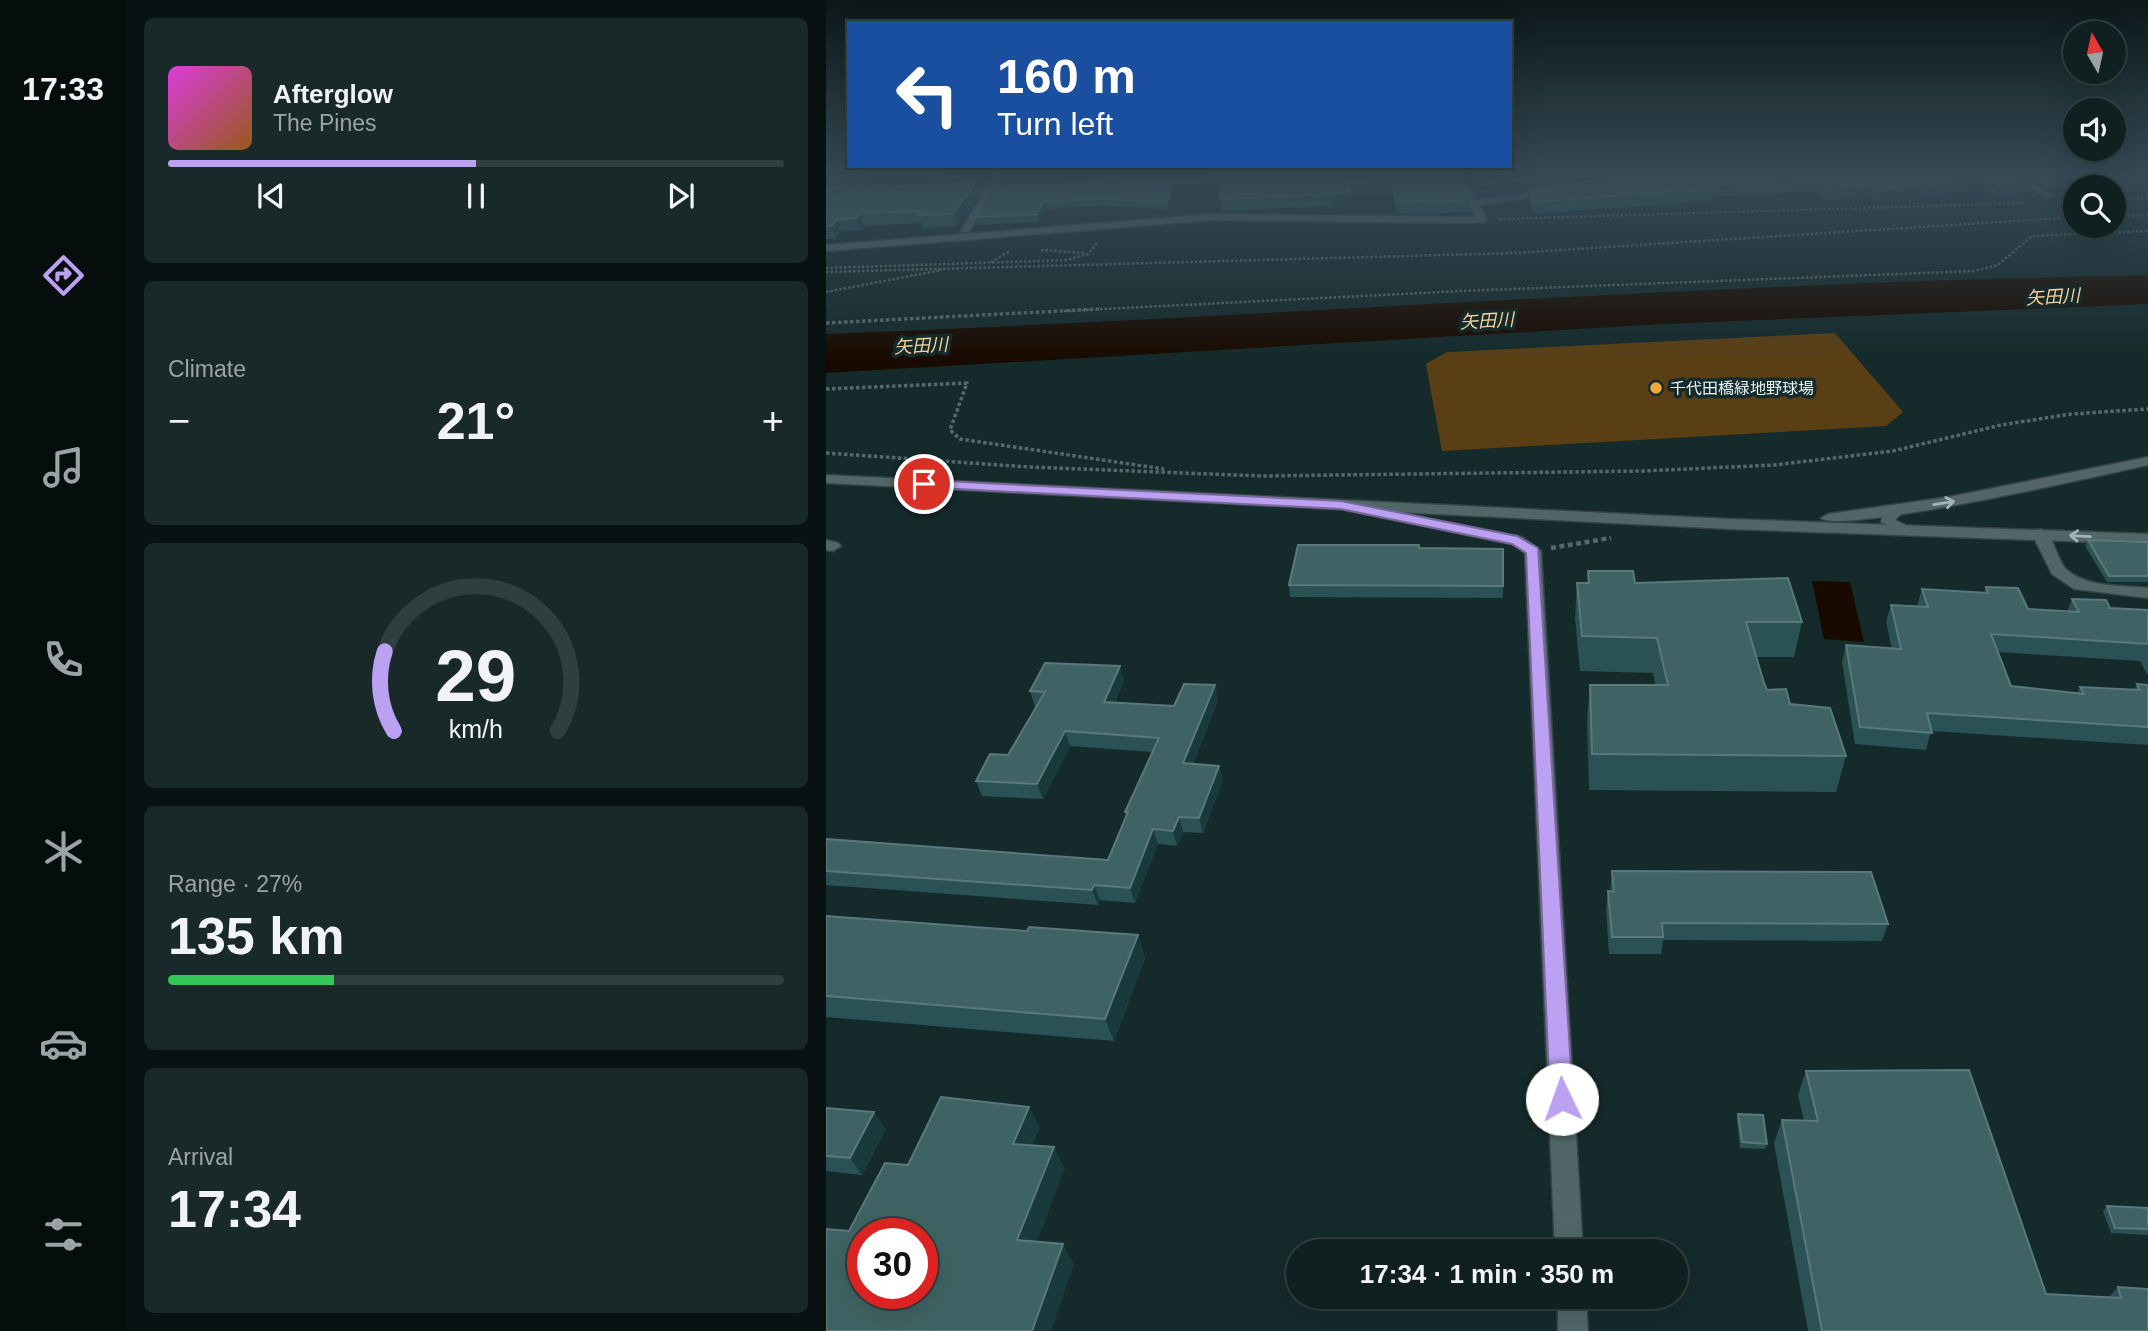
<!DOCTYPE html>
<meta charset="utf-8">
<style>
body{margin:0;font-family:Helvetica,"Noto Sans JP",sans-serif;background:#192829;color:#f1f3f6;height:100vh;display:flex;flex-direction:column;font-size:26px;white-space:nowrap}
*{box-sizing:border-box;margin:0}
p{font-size:23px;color:#9ca3a5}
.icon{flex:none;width:38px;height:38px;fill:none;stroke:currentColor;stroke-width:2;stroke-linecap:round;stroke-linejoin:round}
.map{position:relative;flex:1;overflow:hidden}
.drawer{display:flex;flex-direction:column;gap:18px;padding:18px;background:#091212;width:700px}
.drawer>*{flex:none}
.banner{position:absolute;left:21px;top:21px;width:665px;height:147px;border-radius:0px;box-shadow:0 7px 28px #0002,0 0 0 2px #303e3e;background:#1a4fa0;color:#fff;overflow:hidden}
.needle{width:46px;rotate:351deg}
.controls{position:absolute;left:1237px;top:21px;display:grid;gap:14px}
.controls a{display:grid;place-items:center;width:63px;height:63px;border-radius:50%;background:#102020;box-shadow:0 7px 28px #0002,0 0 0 2px #303e3e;font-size:35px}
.speed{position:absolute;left:21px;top:1218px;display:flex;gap:14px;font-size:35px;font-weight:700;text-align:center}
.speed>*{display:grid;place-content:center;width:91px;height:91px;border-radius:50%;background:#102020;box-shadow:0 7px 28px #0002,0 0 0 2px #303e3e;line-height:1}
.speed .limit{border:10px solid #d22;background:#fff;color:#111}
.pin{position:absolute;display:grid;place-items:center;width:60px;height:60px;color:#fff;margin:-30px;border:4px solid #fff;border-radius:50%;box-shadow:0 2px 7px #0007}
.me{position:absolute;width:77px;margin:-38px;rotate:357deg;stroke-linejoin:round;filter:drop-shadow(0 0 5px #0008)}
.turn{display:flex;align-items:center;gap:24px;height:147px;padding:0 35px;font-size:32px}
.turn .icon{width:91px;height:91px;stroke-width:2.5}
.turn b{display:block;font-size:49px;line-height:60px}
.big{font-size:52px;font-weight:600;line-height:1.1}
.drawer .widget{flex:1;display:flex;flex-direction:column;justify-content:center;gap:10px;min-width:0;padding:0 24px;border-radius:10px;background:#192829}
.drawer .dial{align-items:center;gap:0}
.dial svg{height:182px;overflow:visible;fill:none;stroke:#303e3e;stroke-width:7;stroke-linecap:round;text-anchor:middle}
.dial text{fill:#f1f3f6;stroke:none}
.song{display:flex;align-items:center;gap:21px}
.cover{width:84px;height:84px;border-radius:10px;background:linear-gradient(135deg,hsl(300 70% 55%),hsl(30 70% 35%))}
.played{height:7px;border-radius:4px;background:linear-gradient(90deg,#bca0f2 50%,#303e3e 50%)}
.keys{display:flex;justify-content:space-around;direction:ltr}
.heat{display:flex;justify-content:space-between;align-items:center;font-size:38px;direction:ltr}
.charge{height:10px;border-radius:5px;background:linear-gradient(90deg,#34c759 27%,#303e3e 0)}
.trip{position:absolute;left:460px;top:1239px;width:402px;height:70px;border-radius:35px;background:#102020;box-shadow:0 7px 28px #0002,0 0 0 2px #303e3e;font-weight:600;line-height:70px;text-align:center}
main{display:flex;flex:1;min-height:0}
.menu{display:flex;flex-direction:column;width:126px;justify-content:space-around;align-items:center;background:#060d0d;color:#9ca3a5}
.menu .icon{width:49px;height:49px}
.menu .selected{color:#bca0f2}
.menu b{font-size:32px;color:#f1f3f6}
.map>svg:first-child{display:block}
.green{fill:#5b3f14}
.water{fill:#190a00}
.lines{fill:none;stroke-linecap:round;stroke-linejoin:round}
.street-casing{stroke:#344444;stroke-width:3}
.secondary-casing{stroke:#344444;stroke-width:3}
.path-far2{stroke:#566969;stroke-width:2.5;stroke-dasharray:2.5 2;stroke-linecap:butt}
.path-far1{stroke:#566969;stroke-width:3.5;stroke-dasharray:3.5 2.5;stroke-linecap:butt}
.path{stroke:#566969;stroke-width:4.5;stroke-dasharray:5 3.5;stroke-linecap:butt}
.street{fill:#506667;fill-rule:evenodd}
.secondary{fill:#506667;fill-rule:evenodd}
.wall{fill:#2a5153}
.shaded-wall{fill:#193a3c}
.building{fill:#3f6364;stroke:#59797b;stroke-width:2;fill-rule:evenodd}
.oneway{stroke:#a3b4b4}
.route{fill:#bca0f2;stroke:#7a689d;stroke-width:2}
.poi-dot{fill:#eda83b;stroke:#152a2b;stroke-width:2.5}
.labels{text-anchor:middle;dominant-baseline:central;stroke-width:7;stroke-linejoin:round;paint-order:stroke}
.far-poi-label{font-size:16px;fill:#e7f3f3;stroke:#152a2b;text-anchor:start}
.far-water-label{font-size:18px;font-style:italic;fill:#fcd198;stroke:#152a2b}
</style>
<main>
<nav class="menu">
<b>17:33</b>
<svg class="icon selected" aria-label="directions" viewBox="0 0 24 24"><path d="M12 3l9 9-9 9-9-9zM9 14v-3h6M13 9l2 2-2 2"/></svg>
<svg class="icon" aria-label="music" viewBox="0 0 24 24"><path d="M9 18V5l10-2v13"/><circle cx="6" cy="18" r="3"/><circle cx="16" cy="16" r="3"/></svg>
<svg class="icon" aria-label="phone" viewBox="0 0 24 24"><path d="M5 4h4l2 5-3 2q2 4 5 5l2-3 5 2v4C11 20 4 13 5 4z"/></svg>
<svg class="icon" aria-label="climate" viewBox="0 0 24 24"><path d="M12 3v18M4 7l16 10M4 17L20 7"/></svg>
<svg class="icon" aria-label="car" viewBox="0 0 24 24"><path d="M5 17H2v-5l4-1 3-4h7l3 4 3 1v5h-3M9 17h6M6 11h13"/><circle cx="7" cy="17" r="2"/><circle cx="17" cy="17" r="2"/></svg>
<svg class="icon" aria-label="filters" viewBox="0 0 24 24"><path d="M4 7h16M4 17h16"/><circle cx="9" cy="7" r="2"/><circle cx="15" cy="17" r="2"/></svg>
</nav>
<section class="drawer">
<div class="widget">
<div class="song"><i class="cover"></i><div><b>Afterglow</b><p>The Pines</p></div></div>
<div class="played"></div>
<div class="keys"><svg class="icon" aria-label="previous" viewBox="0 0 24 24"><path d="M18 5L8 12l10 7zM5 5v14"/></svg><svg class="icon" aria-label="pause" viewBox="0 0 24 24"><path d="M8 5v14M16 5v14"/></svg><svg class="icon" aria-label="next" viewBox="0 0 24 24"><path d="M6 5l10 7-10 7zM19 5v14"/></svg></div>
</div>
<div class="widget"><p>Climate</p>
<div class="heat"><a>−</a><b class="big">21°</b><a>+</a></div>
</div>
<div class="widget dial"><svg viewBox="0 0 100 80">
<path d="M14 69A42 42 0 1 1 86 69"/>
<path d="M14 69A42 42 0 0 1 10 34" stroke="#bca0f2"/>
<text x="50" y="56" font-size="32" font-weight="700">29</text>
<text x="50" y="72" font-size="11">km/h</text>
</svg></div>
<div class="widget"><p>Range · 27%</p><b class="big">135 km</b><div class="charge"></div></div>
<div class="widget"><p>Arrival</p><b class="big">17:34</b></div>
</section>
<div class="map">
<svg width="1322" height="1331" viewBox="0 0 1322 1331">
<rect width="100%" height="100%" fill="#152a2b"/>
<path class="green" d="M1009,333l68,79 -17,14 -444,25 -16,-87 21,-12z"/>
<g class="water">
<path d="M1322,275v29l-485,20 -837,49v-39c441,-17 881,-51 1322,-59z"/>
<path d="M986,581l38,1 14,60 -40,-3z"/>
</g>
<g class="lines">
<g class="street-casing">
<g id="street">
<path d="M168,174h9l-7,13 19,-1 5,3 -27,3 -24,40h-6l-2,-2 22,-37 -28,1 -5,-3 5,-3 32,-1z"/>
<path d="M627,174h9l14,26 75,-9 5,3 -77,11 8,15 -5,3 -268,-3 -388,31v-6l388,-31 262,3z"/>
<path d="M1178,174h11l40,22 -8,2z"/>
<path d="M413,176l3,5 -91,5 -5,-3 5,-3z"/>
<path d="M519,502l177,35 19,14 42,700h-28l-30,-698 -13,-9 -172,-35v-6z"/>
<path d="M1072,506l7,4 -10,10 21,10 -3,3h-10l-22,-11 2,-9z"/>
<path d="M1214,529c15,5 16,31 27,41 21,18 54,15 81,18v10l-74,-9 -22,-15 -20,-40z"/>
<path d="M0,540l12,3 3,3 -8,5 -7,-1z"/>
<path d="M732,1297h28l2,34h-30z"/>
</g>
</g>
<g class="secondary-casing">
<g id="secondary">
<path d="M1322,457v8c-40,9 -310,70 -327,53l7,-4 121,-17z"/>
<path d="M0,475l904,44 418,15v10l-418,-15 -904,-46z"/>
</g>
</g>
<g class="path-far2">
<path d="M1288,199l34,-1"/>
<path d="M1288,216l34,-1"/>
<path d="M673,219l527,-16"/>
<path d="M215,250l43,3"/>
<path d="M165,262l19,-11"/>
<path d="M0,268l241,-8 21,-6 10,-12"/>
<path d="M0,272l688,-19 562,-36"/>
<path d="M0,292l116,-22"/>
<path d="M238,311l397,-20 513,-20 24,-6 34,-29 116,-5"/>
</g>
<g class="path-far1">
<path d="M0,323l273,-14"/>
<path d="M0,389l141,-6 -17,47 10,9 204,30"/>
<path d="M0,453l203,14 233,9 381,-5 131,-6 119,-14 108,-26 70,-11 77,-5"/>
</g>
<path class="path" d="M725,548l60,-10"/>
<use href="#street" class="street"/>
<use href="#secondary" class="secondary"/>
</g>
<g class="wall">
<path d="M0,174h166l-7,10 -9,1 3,10 -22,31 -35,2 -1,-5 -57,3 -4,4 -18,1 -6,8h-10z"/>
<path d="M172,174h458l14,26v12l-44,2 -29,-1 -4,-20 -44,2v8l-18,3 -109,5 -2,-12 1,-10h-4l-1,-14 -215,8z"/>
<path d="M639,174h559l11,6 -3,12 -38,4 -12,-7 -103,13 -9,-5 -46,3 -11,-9 -100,6 -1,4 -179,13 -4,-13 1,-10 -53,6z"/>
<path d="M1212,174h110v15l-34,2v-4h-38v4l-7,-3 -18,2 -15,-8z"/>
<path d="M349,186l-7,23 -68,-3 -54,3 -7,13 -62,3 -2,-8 17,-30z"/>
<path d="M1262,540l60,5v37h-41l-22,-36z"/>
<path d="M593,548l84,1v49l-213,-1 -1,-12z"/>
<path d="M762,571l214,51 -8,35h-38l8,26 3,7 23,14 56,52 -10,36 -247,-2 -2,-69 3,-36h65l-2,-12 -73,-2 -5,-53 2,-35h10z"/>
<path d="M1160,587l42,22 39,3 5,-13 38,9 38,2v66l-8,-15 -142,-9 13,34 66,7 3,-6 54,3 3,-6 11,1v60l-217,-14 -5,19 -71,-6 -13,-82 4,-17 46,4 -6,-27 5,-17 26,1 5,-17 62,4z"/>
<path d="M298,681l-9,21 59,4 44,-6 -25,64 26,2 4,14 -20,53 -20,-1 -6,14 -19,-2 -23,59 -35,-3 -2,5 -272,-20v-46l282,21 18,-44 -1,-4 27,-60 -82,-6 -27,53 -61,-3 -6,-15 32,-26 29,-49h-2l-5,-15z"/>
<path d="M786,871l276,53 -6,17 -219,-1 -2,14h-52l-3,-45 2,-18 2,1z"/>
<path d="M0,916l201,15 111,4 7,23 -31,83 -288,-24z"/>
<path d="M980,1071l240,223 63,3 9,-10 30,44h-340l-34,-188 8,-23 22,1 -6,-26z"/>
<path d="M0,1108l60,21 -24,46 -36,-4z"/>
<path d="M912,1114l29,30 -2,5 -25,-1 -3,-28z"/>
<path d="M1281,1206l41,2v27l-37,-2 -8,-22z"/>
</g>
<g class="shaded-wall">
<path d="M157,174h9l-7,10z"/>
<path d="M744,174h101l-194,23v-12z"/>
<path d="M1247,176l-4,12 -18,2 3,-12z"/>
<path d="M1322,177v12l-34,2v-4h-30l1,-5z"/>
<path d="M1160,178l-4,11 -103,13 2,-12z"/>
<path d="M348,179l1,7 -7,23 -1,-7z"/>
<path d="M1209,180l-3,12 -38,4 4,-12z"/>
<path d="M150,183l3,12 -22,31 -4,-12z"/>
<path d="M522,183l1,20 -18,3 -1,-12z"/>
<path d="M218,201l2,8 -7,13 -2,-8z"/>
<path d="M34,213l4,13 -4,4 -4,-12z"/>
<path d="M12,219l4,12 -6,8 -5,-13z"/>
<path d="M294,666l4,15 -16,36 -4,-15z"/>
<path d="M389,685l3,15 -31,78 -4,-15z"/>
<path d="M239,731l5,15 -27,53 -6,-15z"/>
<path d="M393,766l4,14 -20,53 -4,-15z"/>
<path d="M353,817l4,15 -6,14 -4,-15z"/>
<path d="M327,829l5,15 -23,59 -5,-15z"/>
<path d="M268,885l6,15 -2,5 -6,-15z"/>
<path d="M312,935l7,23 -31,83 -9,-22z"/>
<path d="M203,1107l11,21 -15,36 -12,-20z"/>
<path d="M48,1112l12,17 -24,46 -12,-17z"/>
<path d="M228,1147l11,21 -35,92 -13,-20z"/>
<path d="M237,1244l11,20 -23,67h-19z"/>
</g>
<g class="building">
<path d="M0,174h112l-112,4z"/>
<path d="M390,174h240l14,26 -44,2 -30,-1 -4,-20 -44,2 1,8 -19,3 -110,5 3,-22h-7z"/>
<path d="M645,174h99l-93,11z"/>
<path d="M816,174h382l11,6 -37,4 -12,-6 -105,12 -8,-5 -47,3 -10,-9 -106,6 4,4 -180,13 -4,-13z"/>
<path d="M1221,174h101v3l-63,5 -12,-6 -19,2z"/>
<path d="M348,179l-7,23 -69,-3 -54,2 -7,13 -62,3 17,-30z"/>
<path d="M150,183l-23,31 -35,1 4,-4 -62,2 -4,5 -18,1 -7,7h-5v-37z"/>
<path d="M1262,540l58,2 2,3v31h-39z"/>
<path d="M472,545h121v3l84,1v37l-214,-1z"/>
<path d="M762,571h45l2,12 153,-5 14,44h-56l18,61 3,7 19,-1 4,15 40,4 16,48 -254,-2 -2,-69h78l-11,-47 -75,-2 -5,-53h12z"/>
<path d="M1160,587l32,1 10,21 51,3 -7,-13 34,1 4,8 38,2v34l-157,-10 20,52 73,8 -4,-7 60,3 -3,-6 11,1v42l-221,-14 5,20 -72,-6 -14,-82 55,4 -10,-44 37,2 -6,-18 66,4z"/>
<path d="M219,663l75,3 -16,36 70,4 10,-22 31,1 -32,78 36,3 -20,52 -20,-1 -6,14 -20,-2 -23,59 -36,-3 -2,5 -266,-19v-32l282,21 20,-48h-3l34,-74 -94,-7 -28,53 -61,-3 14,-27 18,1 37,-63 -15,-1z"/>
<path d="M786,871l259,1 17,52 -226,-1 1,14h-51l-4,-46 6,1z"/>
<path d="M0,916l201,15 2,-4 109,8 -33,84 -279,-23z"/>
<path d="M1143,1070l77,224 75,4 -3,-11 30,2v42h-326l-40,-211 36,1 -12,-50z"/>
<path d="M115,1097l88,10 -16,37 41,3 -37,93 46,4 -31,87h-206v-102l23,2 36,-68 23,2zM37,1234h59v59h-59z"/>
<path d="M0,1108l48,4 -24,46 -24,-2z"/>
<path d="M912,1114l25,1 4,29 -25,-2z"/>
<path d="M1281,1206l41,2v21l-33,-1z"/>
</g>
<defs><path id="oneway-shaft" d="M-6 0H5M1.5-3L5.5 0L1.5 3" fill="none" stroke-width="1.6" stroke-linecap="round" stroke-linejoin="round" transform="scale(1.75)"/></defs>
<g class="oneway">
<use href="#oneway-shaft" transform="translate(1118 503) rotate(-9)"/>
<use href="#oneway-shaft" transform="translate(1254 536) rotate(-177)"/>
</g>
<linearGradient id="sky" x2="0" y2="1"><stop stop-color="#0c1718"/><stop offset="0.48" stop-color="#354a55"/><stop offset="1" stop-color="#354a55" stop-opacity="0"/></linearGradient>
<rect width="1322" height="361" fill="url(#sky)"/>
<path class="route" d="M98,480l417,21 176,35 21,12 35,551 -3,8 -8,3 -9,-3 -3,-8 -24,-546 -14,-9 -171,-35 -422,-22 -2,-3z"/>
<circle class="poi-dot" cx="830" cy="388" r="7"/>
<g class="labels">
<g class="far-poi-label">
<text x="844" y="388">千代田橋緑地野球場</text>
</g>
<g class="far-water-label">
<text transform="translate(1227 297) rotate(-3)">矢田川</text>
<text transform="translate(661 321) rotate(-3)">矢田川</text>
<text transform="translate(95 346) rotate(-3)">矢田川</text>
</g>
</g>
</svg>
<div class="controls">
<a><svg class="needle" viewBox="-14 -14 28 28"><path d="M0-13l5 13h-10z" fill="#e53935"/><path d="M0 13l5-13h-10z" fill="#9ca3a5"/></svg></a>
<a><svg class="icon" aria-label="sound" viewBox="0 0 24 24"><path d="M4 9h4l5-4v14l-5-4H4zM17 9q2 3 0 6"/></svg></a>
<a><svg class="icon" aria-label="search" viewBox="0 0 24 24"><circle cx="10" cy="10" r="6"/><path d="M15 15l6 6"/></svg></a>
</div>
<div class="speed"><div class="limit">30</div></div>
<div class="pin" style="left:98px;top:484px;background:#d93025"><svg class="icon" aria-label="arrive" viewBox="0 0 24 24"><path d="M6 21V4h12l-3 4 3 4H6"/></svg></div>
<svg class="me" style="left:736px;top:1099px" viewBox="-20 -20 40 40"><circle r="19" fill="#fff"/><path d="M0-13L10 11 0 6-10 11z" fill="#bca0f2"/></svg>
<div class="trip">17:34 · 1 min · 350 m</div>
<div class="banner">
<div class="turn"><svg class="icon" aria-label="left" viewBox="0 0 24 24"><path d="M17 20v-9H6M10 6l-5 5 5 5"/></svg><div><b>160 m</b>Turn left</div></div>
</div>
</div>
</main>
